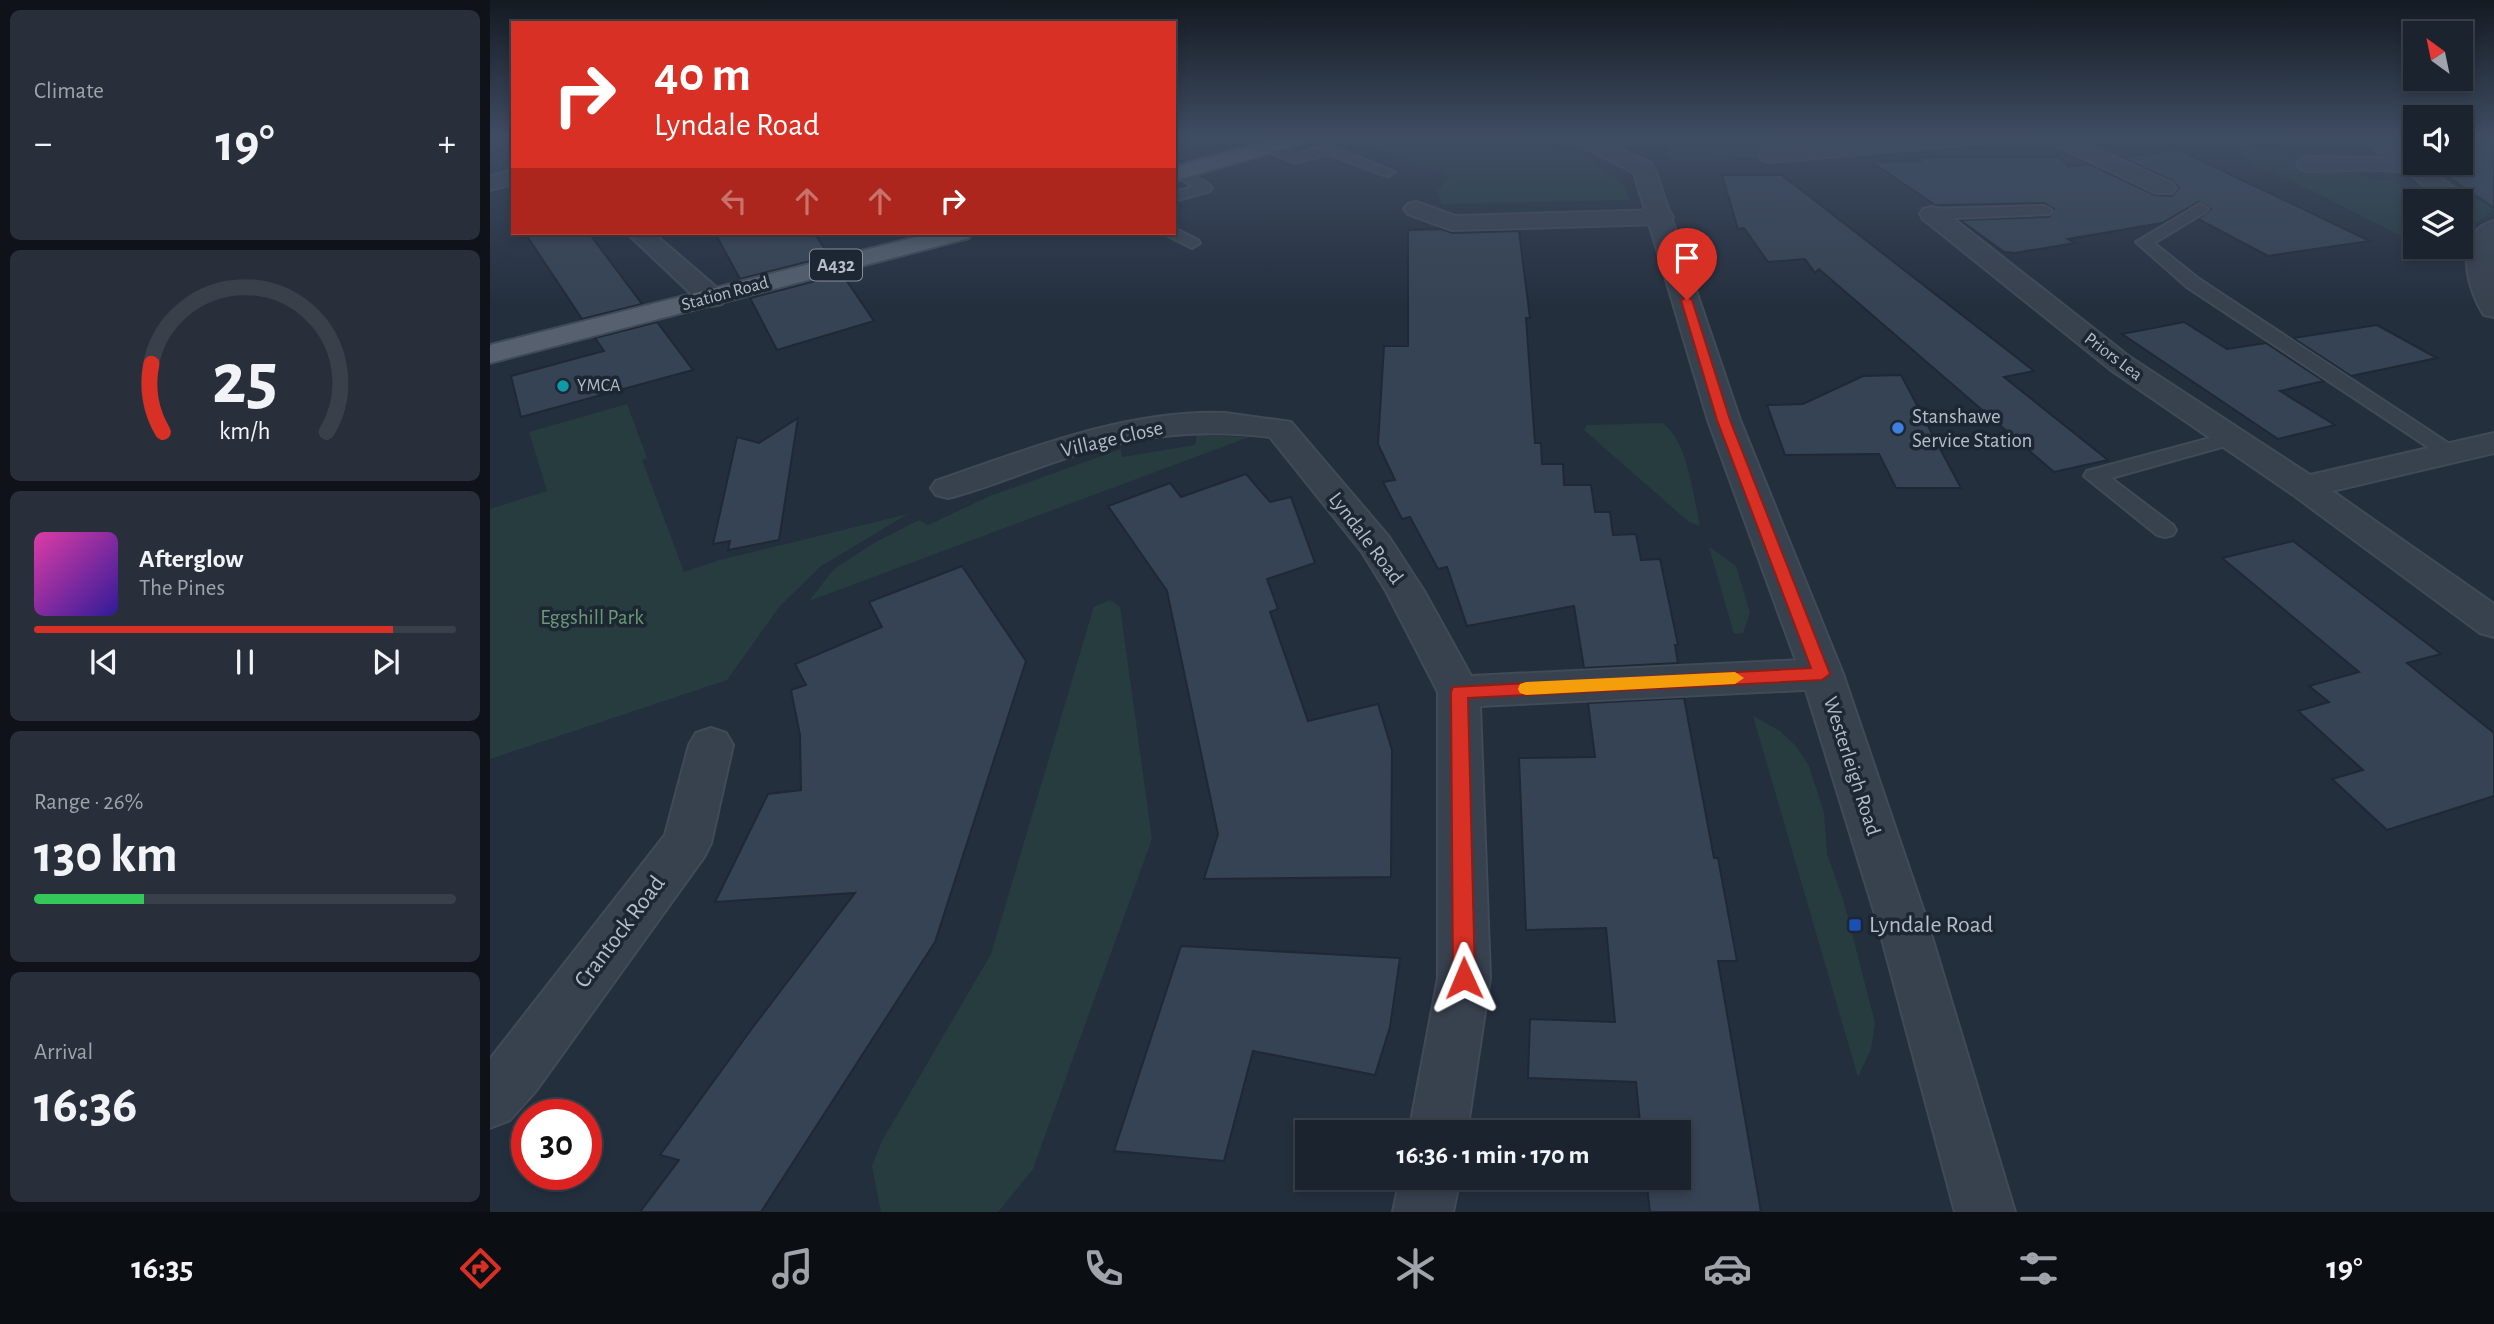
<!DOCTYPE html>
<meta charset="utf-8">
<style>
body{margin:0;font-family:"Alegreya Sans",sans-serif;background:#282f3a;color:#f1f3f6;height:100vh;display:flex;flex-direction:column;font-size:26px;white-space:nowrap}
*{box-sizing:border-box;margin:0}
p{font-size:23px;color:#a0a4aa}
.icon{flex:none;width:38px;height:38px;fill:none;stroke:currentColor;stroke-width:2;stroke-linecap:round;stroke-linejoin:round}
.map{position:relative;flex:1;overflow:hidden}
.drawer{display:flex;flex-direction:column;gap:10px;padding:10px;background:#0f1319;width:490px}
.drawer>*{flex:none}
.banner{position:absolute;left:21px;top:21px;width:665px;height:214px;border-radius:0px;box-shadow:0 4px 10px #0003,0 0 0 2px #39404a;background:#d93025;color:#fff;overflow:hidden}
.needle{width:46px;rotate:327deg}
.buttons{position:absolute;left:1913px;top:21px;display:grid;gap:14px}
.buttons a{display:grid;place-items:center;width:70px;height:70px;border-radius:0px;background:#1b232e;box-shadow:0 4px 10px #0003,0 0 0 2px #39404a;font-size:35px}
.speed{position:absolute;left:21px;top:1099px;display:flex;gap:14px;font-size:35px;font-weight:700;text-align:center}
.speed>*{display:grid;place-content:center;width:91px;height:91px;border-radius:50%;background:#1b232e;box-shadow:0 4px 10px #0003,0 0 0 2px #39404a;line-height:1}
.speed .limit{border:10px solid #d22;background:#fff;color:#111}
.pin{position:absolute;display:grid;place-items:center;width:60px;height:60px;color:#fff;margin:-72px -30px;border-radius:50% 50% 50% 0;rotate:-45deg;box-shadow:0 0 7px #0007}
.pin .icon{rotate:45deg}
.me{position:absolute;width:77px;margin:-38px;rotate:359deg;stroke-linejoin:round;filter:drop-shadow(0 0 5px #0008)}
.turn{display:flex;align-items:center;gap:24px;height:147px;padding:0 28px;font-size:32px}
.turn .icon{width:91px;height:91px;stroke-width:2.5}
.turn b{display:block;font-size:49px;line-height:60px}
.lanes{display:flex;align-items:center;height:66px;padding:0 28px;background:#0003;justify-content:center;gap:35px;direction:ltr}
.lanes .off{opacity:.35}
.big{font-size:52px;font-weight:700;line-height:1.1}
.drawer .widget{flex:1;display:flex;flex-direction:column;justify-content:center;gap:10px;min-width:0;padding:0 24px;border-radius:10px;background:#282f3a}
.drawer .dial{align-items:center;gap:0}
.dial svg{height:182px;overflow:visible;fill:none;stroke:#39404a;stroke-width:7;stroke-linecap:round;text-anchor:middle}
.dial text{fill:#f1f3f6;stroke:none}
.song{display:flex;align-items:center;gap:21px}
.cover{width:84px;height:84px;border-radius:10px;background:linear-gradient(135deg,hsl(320 70% 55%),hsl(250 70% 35%))}
.played{height:7px;border-radius:4px;background:linear-gradient(90deg,#d93025 85%,#39404a 85%)}
.keys{display:flex;justify-content:space-around;direction:ltr}
.heat{display:flex;justify-content:space-between;align-items:center;font-size:38px;direction:ltr}
.charge{height:10px;border-radius:5px;background:linear-gradient(90deg,#34c759 26%,#39404a 0)}
.trip{position:absolute;left:805px;top:1120px;width:396px;height:70px;border-radius:0px;background:#1b232e;box-shadow:0 4px 10px #0003,0 0 0 2px #39404a;font-weight:700;line-height:70px;text-align:center}
.menu{display:flex;height:112px;justify-content:space-around;align-items:center;background:#0b0e12;color:#a0a4aa}
.menu .icon{width:49px;height:49px}
.menu .current{color:#d93025}
.menu b{font-size:32px;color:#f1f3f6}
main{display:flex;flex:1;min-height:0}
.map>svg:first-child{display:block}
.green{fill:#263c3f}
.building{fill:#364354;stroke:#1f2835;stroke-width:2}
.lines{fill:none;stroke-linecap:round;stroke-linejoin:round}
.service-casing{stroke:#414a57;stroke-width:4}
.minor-casing{stroke:#414a57;stroke-width:4}
.tertiary-casing{stroke:#414a57;stroke-width:4}
.primary-casing{stroke:#414a57;stroke-width:4}
.service{fill:#38414e;fill-rule:evenodd}
.minor{fill:#38414e;fill-rule:evenodd}
.tertiary{fill:#38414e;fill-rule:evenodd}
.primary{fill:#56606e;fill-rule:evenodd}
.route{fill:#d93025;stroke:#8d1f18;stroke-width:2}
.slow{fill:#f59e0b}
.culture-dot{fill:#0f9aa8;stroke:#1d2633;stroke-width:2.5}
.shop-dot{fill:#3f7fe0;stroke:#1d2633;stroke-width:2.5}
.transit-dot{fill:#1a4fb4;stroke:#1d2633;stroke-width:2.5}
.labels{text-anchor:middle;dominant-baseline:central;stroke-width:7;stroke-linejoin:round;paint-order:stroke}
.far-street-label{font-size:18px;fill:#b4bcc9;stroke:#1d2633}
.far-poi-label{font-size:18px;fill:#b4bcc9;stroke:#1d2633;text-anchor:start}
.shield{fill:#1d2633;stroke:#878f9c;stroke-width:2}
.shield-label{font-size:19px;font-weight:bold;fill:#b4bcc9}
.poi-label{font-size:21px;fill:#b4bcc9;stroke:#1d2633;text-anchor:start}
.street-label{font-size:21px;fill:#b4bcc9;stroke:#1d2633}
.park-label{font-size:21px;fill:#6b9a76;stroke:#1d2633}
.near-poi-label{font-size:24px;fill:#b4bcc9;stroke:#1d2633;text-anchor:start}
.near-street-label{font-size:24px;fill:#b4bcc9;stroke:#1d2633}
</style>
<main>
<section class="drawer">
<div class="widget"><p>Climate</p>
<div class="heat"><a>−</a><b class="big">19°</b><a>+</a></div>
</div>
<div class="widget dial"><svg viewBox="0 0 100 80">
<path d="M14 69A42 42 0 1 1 86 69"/>
<path d="M14 69A42 42 0 0 1 9 39" stroke="#d93025"/>
<text x="50" y="56" font-size="32" font-weight="700">25</text>
<text x="50" y="72" font-size="11">km/h</text>
</svg></div>
<div class="widget">
<div class="song"><i class="cover"></i><div><b>Afterglow</b><p>The Pines</p></div></div>
<div class="played"></div>
<div class="keys"><svg class="icon" aria-label="previous" viewBox="0 0 24 24"><path d="M18 5L8 12l10 7zM5 5v14"/></svg><svg class="icon" aria-label="pause" viewBox="0 0 24 24"><path d="M8 5v14M16 5v14"/></svg><svg class="icon" aria-label="next" viewBox="0 0 24 24"><path d="M6 5l10 7-10 7zM19 5v14"/></svg></div>
</div>
<div class="widget"><p>Range · 26%</p><b class="big">130 km</b><div class="charge"></div></div>
<div class="widget"><p>Arrival</p><b class="big">16:36</b></div>
</section>
<div class="map">
<svg width="2004" height="1212" viewBox="0 0 2004 1212">
<rect width="100%" height="100%" fill="#242f3e"/>
<g class="green">
<path d="M714,136h34l-64,17v-10z"/>
<path d="M863,136h173l40,18 24,6 34,25 6,15 -188,4 -5,-12 13,-15 -101,-40z"/>
<path d="M1173,136h231l-7,4 -127,9 2,9c-30,-1 -60,4 -90,3z"/>
<path d="M1740,136l14,2 12,11 23,1 25,20h49l11,9 27,1 27,16 76,4v10l-18,13 -15,20 -1,-42h-45v42l-127,-64 -36,-14 -13,-22z"/>
<path d="M137,404l20,54 -5,2 42,112 36,-12 188,-46 -87,52 -41,40 -53,74 -237,79v-250l57,-18 -18,-59z"/>
<path d="M1172,423c26,17 31,73 38,103l-11,-4 -105,-92 3,-5z"/>
<path d="M707,435l52,2 -440,164 25,-32 40,-26 45,-23 9,5 62,-29 131,-47 1,8 73,-12z"/>
<path d="M1219,547l27,19 14,47 -7,20 -9,1z"/>
<path d="M620,600l10,7 32,232 -119,330 -35,43h-117l-9,-46 10,-25 109,-187 101,-341 2,-6z"/>
<path d="M1263,716l27,15 16,15 13,20 15,47 3,41 17,48 31,121 -4,26 -13,28z"/>
</g>
<g class="building">
<path d="M1970,144h34v64l-66,-45h32z"/>
<path d="M1687,149l193,92 -102,15 -70,-37 13,-10 -12,-7 -37,21 -94,16 7,4 -60,10 -11,-1 -44,-32 89,-3 5,-8 -10,-6 -109,2 -63,-43 50,-1 -2,-3 139,-1 10,10 20,-3 66,31 17,1 7,-8 -6,-7 -50,-23z"/>
<path d="M1232,175h60l252,196 -30,6 104,83 -54,12 -235,-203 -4,4 -10,-14 -37,3 -24,-34 -6,1z"/>
<path d="M951,229l11,4 67,-2 11,87h-4l9,125h6l1,21h21l1,21h27l4,27h15l3,23 23,-1 5,26 19,-1 18,86h-3l3,18 -94,5 -10,-62 -107,20 -20,-59 -9,2 -28,-52 -8,2 -19,-37 12,-2 -17,-36 6,-98h24v-116z"/>
<path d="M35,233h64l53,71 -60,15z"/>
<path d="M225,233h99l16,23 -90,23z"/>
<path d="M352,274l32,47 -97,29 -27,-52z"/>
<path d="M167,322l36,48 -172,47 -10,-41 93,-25 -9,-13z"/>
<path d="M1694,322l43,27 39,-6 58,38 -44,10 55,34 -57,14 -156,-105z"/>
<path d="M1887,325l60,33 -86,18 -58,-38z"/>
<path d="M1411,375l60,113h-65l-17,-34 -94,1 -18,-50 36,-1 60,-28z"/>
<path d="M308,418l-19,122 -51,10 2,-9 -17,3 24,-107 22,6z"/>
<path d="M756,474l24,28 21,-5 24,66 -48,16 11,30 -8,3 38,109 70,-17 14,46 -1,127 -187,2 14,-45 -51,-243 -59,-85 62,-23 11,14z"/>
<path d="M1803,541l148,113 -34,9 87,70v63l-107,34 -55,-51 31,-9 -65,-59 31,-9 -20,-16 50,-14 -137,-114z"/>
<path d="M472,566l64,95 -91,281 -174,270h-121l39,-52 -19,-5 93,-128 102,-134 -140,9 53,-108 33,-4 -1,-55 -9,-45 15,-5 -11,-21 87,-37 -13,-25z"/>
<path d="M1194,698l30,160h4l19,103h-19l43,251h-111l-4,-34h32v-46h-37l-5,-50 -108,-4 2,-59 85,3 -9,-94 -80,2 -7,-172 76,-1 -7,-54z"/>
<path d="M691,946l219,12 -10,69 -15,48 -122,-24 -29,110 -110,-10z"/>
</g>
<g class="lines">
<g class="service-casing">
<g id="service">
<path d="M778,143l28,11 33,-9 66,27 -7,4 -5,-1 -55,-21 -33,9 -32,-13v-6z"/>
<path d="M690,168l30,17 2,3 -2,3 -36,10v-9l19,-5 -19,-13 1,-5z"/>
<path d="M1710,204l8,5 -3,3 -51,31 45,36 258,170 3,4 -3,4h-14l-256,-170 -51,-45z"/>
<path d="M1554,206l5,2 3,3 -3,3 -117,5 -8,-5 8,-5z"/>
<path d="M684,228l24,12 2,3 -8,5 -24,-12 -2,-3h8z"/>
<path d="M1739,433l7,2 3,4 -3,4 -125,35 62,47 3,5 -3,5 -8,2 -8,-2 -73,-59 3,-5z"/>
</g>
</g>
<g class="minor-casing">
<g id="minor">
<path d="M1432,136h84l-4,4 -7,2 -225,20 -8,-2 -3,-5 3,-5 8,-2z"/>
<path d="M1551,136h28l103,47 4,5 -4,5h-16l-111,-53z"/>
<path d="M1868,136h25l32,23v4h6l41,31 -4,5c-21,5 -34,-17 -51,-26 -13,-6 -81,-2 -99,-2l-8,-2 -3,-5 3,-5 8,-2 78,1z"/>
<path d="M23,170v14l-23,6v-14z"/>
<path d="M926,202l39,14 206,-6 9,2 3,5 -3,5 -9,2 -209,6 -44,-16 -4,-5 4,-5z"/>
<path d="M1442,207l9,2 190,149 179,117 184,-42v20l-162,38 162,113v33l-14,-4 -188,-139 -181,-124 -188,-151 -3,-5 3,-5z"/>
<path d="M2004,221v96l-10,-2c-17,-25 -32,-84 10,-94z"/>
<path d="M137,233h26l69,59 4,6 -4,6 -10,2 -10,-2z"/>
<path d="M735,413l66,9 98,115 35,54 47,85 351,-17 14,4 7,11 -7,11 -14,4 -342,17 10,272 -23,154h-58l29,-154v-286l-52,-101 -24,-39 -92,-115c-78,-10 -142,0 -216,25 -35,12 -70,27 -106,36l-12,-3 -5,-7 5,-7c93,-32 189,-71 289,-68z"/>
<path d="M221,728l15,5 7,12 -22,98 -7,14 -169,235 -25,28 -20,8v-69l175,-224 24,-90 7,-12z"/>
<path d="M910,1178h60l-7,34h-60z"/>
</g>
</g>
<g class="tertiary-casing">
<path id="tertiary" d="M1078,136h25l58,27 5,10 84,247 103,254 85,250 87,288h-60l-77,-288 -77,-250 -93,-254 -74,-247 -63,-33z"/>
</g>
<g class="primary-casing">
<g id="primary">
<path d="M795,136h34l-4,4 -141,41v-14z"/>
<path d="M442,233h40l-3,5 -479,125v-18z"/>
</g>
</g>
<use href="#service" class="service"/>
<use href="#minor" class="minor"/>
<use href="#tertiary" class="tertiary"/>
<use href="#primary" class="primary"/>
</g>
<linearGradient id="sky" x2="0" y2="1"><stop stop-color="#141a22"/><stop offset="0.45" stop-color="#3f4d63"/><stop offset="1" stop-color="#3f4d63" stop-opacity="0"/></linearGradient>
<rect width="2004" height="305" fill="url(#sky)"/>
<path class="route" d="M1197,297l5,3 38,120 100,254 -8,6 -354,18 7,280 -3,7 -8,3 -8,-3 -3,-7 -2,-286 2,-5 358,-19 -94,-248 -36,-120z"/>
<path class="slow" d="M1245,672l9,6 -9,6 -209,11 -6,-2 -2,-4 2,-5 6,-2z"/>
<circle class="culture-dot" cx="73" cy="386" r="7"/>
<circle class="shop-dot" cx="1408" cy="428" r="7"/>
<rect class="transit-dot" x="1358" y="918" width="14" height="14" rx="3.5"/>
<g class="labels">
<g class="far-street-label">
<text transform="translate(235 294) rotate(-15)">Station Road</text>
<text transform="translate(1623 357) rotate(37)">Priors Lea</text>
</g>
<g class="far-poi-label">
<text x="87" y="386">YMCA</text>
</g>
<rect class="shield" x="320" y="249.5" width="52" height="31" rx="5"/>
<g class="shield-label">
<text x="346" y="265">A432</text>
</g>
<g class="poi-label">
<text x="1422" y="416">Stanshawe<tspan x="1422" dy="24">Service Station</tspan></text>
</g>
<g class="street-label">
<text transform="translate(622 439) rotate(-13)">Village Close</text>
<text transform="translate(876 538) rotate(53)">Lyndale Road</text>
<text transform="translate(1362 766) rotate(72)">Westerleigh Road</text>
</g>
<g class="park-label">
<text x="102" y="617">Eggshill Park</text>
</g>
<g class="near-poi-label">
<text x="1379" y="925">Lyndale Road</text>
</g>
<g class="near-street-label">
<text transform="translate(130 932) rotate(-53)">Crantock Road</text>
</g>
</g>
</svg>
<div class="buttons">
<a><svg class="needle" viewBox="-14 -14 28 28"><path d="M0-13l5 13h-10z" fill="#e53935"/><path d="M0 13l5-13h-10z" fill="#a0a4aa"/></svg></a>
<a><svg class="icon" aria-label="sound" viewBox="0 0 24 24"><path d="M4 9h4l5-4v14l-5-4H4zM17 9q2 3 0 6"/></svg></a>
<a><svg class="icon" aria-label="layers" viewBox="0 0 24 24"><path d="M12 4l9 5-9 5-9-5zM3 14l9 5 9-5"/></svg></a>
</div>
<div class="speed"><div class="limit">30</div></div>
<div class="pin" style="left:1197px;top:300px;background:#d93025"><svg class="icon" aria-label="arrive" viewBox="0 0 24 24"><path d="M6 21V4h12l-3 4 3 4H6"/></svg></div>
<svg class="me" style="left:974px;top:978px" viewBox="-20 -20 40 40"><path d="M0-17L14 15 0 8-14 15z" fill="#d93025" stroke="#fff" stroke-width="4"/></svg>
<div class="trip">16:36 · 1 min · 170 m</div>
<div class="banner">
<div class="turn"><svg class="icon" aria-label="right" viewBox="0 0 24 24"><path d="M7 20v-9h11M14 6l5 5-5 5"/></svg><div><b>40 m</b>Lyndale Road</div></div>
<div class="lanes"><svg class="icon off" aria-label="left" viewBox="0 0 24 24"><path d="M17 20v-9H6M10 6l-5 5 5 5"/></svg><svg class="icon off" aria-label="ahead" viewBox="0 0 24 24"><path d="M12 20V5M6 11l6-6 6 6"/></svg><svg class="icon off" aria-label="ahead" viewBox="0 0 24 24"><path d="M12 20V5M6 11l6-6 6 6"/></svg><svg class="icon" aria-label="right" viewBox="0 0 24 24"><path d="M7 20v-9h11M14 6l5 5-5 5"/></svg></div>
</div>
</div>
</main>
<nav class="menu">
<b>16:35</b>
<svg class="icon current" aria-label="directions" viewBox="0 0 24 24"><path d="M12 3l9 9-9 9-9-9zM9 14v-3h6M13 9l2 2-2 2"/></svg>
<svg class="icon" aria-label="music" viewBox="0 0 24 24"><path d="M9 18V5l10-2v13"/><circle cx="6" cy="18" r="3"/><circle cx="16" cy="16" r="3"/></svg>
<svg class="icon" aria-label="phone" viewBox="0 0 24 24"><path d="M5 4h4l2 5-3 2q2 4 5 5l2-3 5 2v4C11 20 4 13 5 4z"/></svg>
<svg class="icon" aria-label="climate" viewBox="0 0 24 24"><path d="M12 3v18M4 7l16 10M4 17L20 7"/></svg>
<svg class="icon" aria-label="car" viewBox="0 0 24 24"><path d="M5 17H2v-5l4-1 3-4h7l3 4 3 1v5h-3M9 17h6M6 11h13"/><circle cx="7" cy="17" r="2"/><circle cx="17" cy="17" r="2"/></svg>
<svg class="icon" aria-label="filters" viewBox="0 0 24 24"><path d="M4 7h16M4 17h16"/><circle cx="9" cy="7" r="2"/><circle cx="15" cy="17" r="2"/></svg>
<b>19°</b>
</nav>
